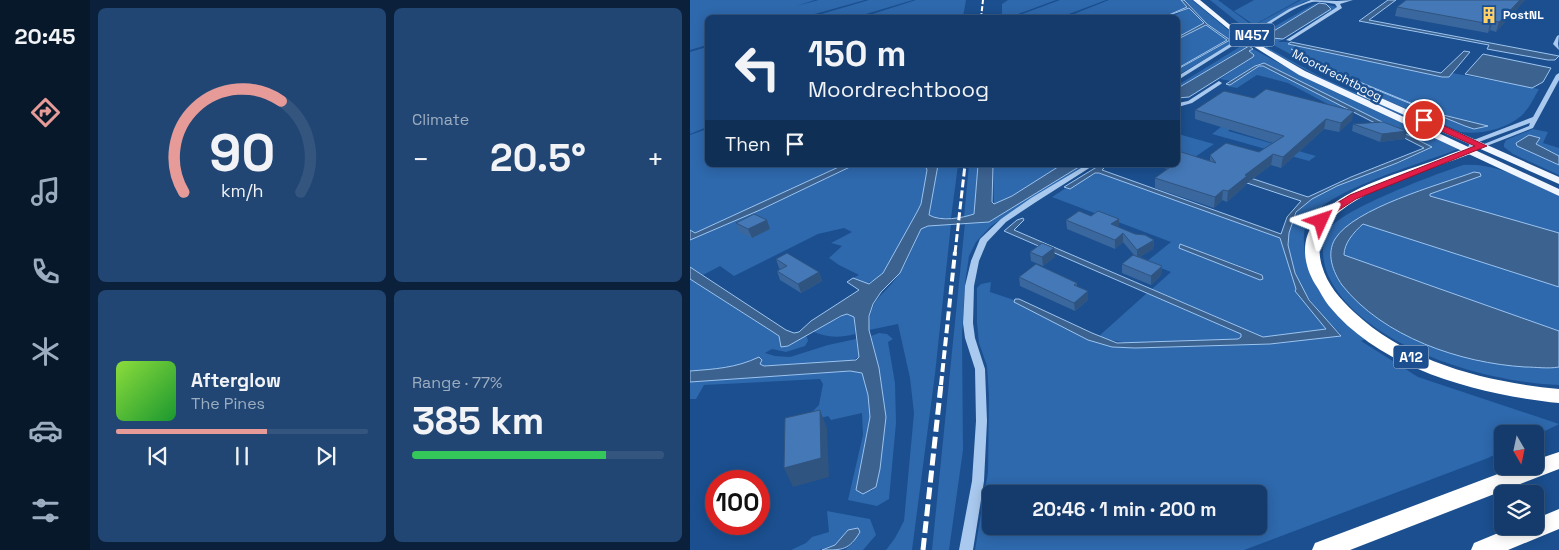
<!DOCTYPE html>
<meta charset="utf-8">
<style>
body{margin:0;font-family:"Space Grotesk",sans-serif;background:#214673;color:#f1f3f6;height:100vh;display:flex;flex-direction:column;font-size:19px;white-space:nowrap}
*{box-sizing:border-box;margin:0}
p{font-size:16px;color:#9dadc1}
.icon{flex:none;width:28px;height:28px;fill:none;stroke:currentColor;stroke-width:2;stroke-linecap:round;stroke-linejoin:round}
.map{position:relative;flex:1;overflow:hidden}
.details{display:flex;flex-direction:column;gap:8px;padding:8px;background:#0b203b;width:600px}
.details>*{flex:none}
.hud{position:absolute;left:15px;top:15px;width:475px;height:152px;border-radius:8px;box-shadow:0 2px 12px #0003,0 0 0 1px #33557e;background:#143b6b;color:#f1f3f6;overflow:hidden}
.needle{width:32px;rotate:171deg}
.controls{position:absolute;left:804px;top:425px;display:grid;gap:10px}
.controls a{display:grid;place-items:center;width:50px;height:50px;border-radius:8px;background:#143b6b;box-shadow:0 2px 12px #0003,0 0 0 1px #33557e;font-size:25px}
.speed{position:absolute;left:15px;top:470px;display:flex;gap:10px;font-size:25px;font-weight:700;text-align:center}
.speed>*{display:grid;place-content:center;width:65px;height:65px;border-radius:50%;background:#143b6b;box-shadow:0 2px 12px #0003,0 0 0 1px #33557e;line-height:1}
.speed .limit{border:8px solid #d22;background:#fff;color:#111}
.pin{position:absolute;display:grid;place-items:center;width:42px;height:42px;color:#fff;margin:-21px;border:2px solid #fff;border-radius:50%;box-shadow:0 1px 5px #0007}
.me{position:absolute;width:55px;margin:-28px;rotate:48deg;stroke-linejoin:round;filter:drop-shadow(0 0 4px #0008)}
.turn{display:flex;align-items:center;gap:18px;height:105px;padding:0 20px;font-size:22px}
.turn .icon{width:65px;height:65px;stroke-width:2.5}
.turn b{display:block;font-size:35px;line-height:42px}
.then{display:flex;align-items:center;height:48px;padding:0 20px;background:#0003;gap:10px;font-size:19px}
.big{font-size:38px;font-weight:700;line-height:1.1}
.details .tile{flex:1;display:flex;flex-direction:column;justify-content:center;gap:8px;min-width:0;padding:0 18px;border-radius:8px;background:#214673}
.details .dial{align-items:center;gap:0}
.dial svg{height:130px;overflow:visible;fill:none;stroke:#33557e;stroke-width:7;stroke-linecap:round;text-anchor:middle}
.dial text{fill:#f1f3f6;stroke:none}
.song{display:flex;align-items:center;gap:15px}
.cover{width:60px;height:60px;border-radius:8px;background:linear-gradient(135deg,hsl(90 70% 55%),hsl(130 70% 35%))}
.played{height:5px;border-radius:2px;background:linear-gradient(90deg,#e69b98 60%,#33557e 60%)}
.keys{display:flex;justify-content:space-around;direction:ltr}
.heat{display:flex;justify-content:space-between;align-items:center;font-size:28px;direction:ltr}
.charge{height:8px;border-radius:4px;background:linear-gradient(90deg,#34c759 77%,#33557e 0)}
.details .tiles{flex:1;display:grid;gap:8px;grid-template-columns:repeat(2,1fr)}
.trip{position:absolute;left:292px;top:485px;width:285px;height:50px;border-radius:8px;background:#143b6b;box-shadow:0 2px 12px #0003,0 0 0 1px #33557e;font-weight:700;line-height:50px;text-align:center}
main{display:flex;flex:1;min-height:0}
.tabs{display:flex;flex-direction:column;width:90px;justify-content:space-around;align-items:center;background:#08182b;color:#9dadc1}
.tabs .icon{width:35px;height:35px}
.tabs .selected{color:#e69b98}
.tabs b{font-size:22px;color:#f1f3f6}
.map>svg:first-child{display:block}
.green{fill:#2e69ad;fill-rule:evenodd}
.water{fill:#3c6290;stroke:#9cc4f0}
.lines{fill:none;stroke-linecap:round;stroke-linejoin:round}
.minor-tunnel{stroke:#3d69a0;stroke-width:5;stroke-dasharray:5 2.5;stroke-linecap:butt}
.minor{fill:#a9c9ee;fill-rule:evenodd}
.major{fill:#f0f6ff;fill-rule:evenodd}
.highway{fill:#fff;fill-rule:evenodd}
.rail-far3{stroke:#fff;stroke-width:2;stroke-dasharray:5 2;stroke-linecap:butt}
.rail-far2{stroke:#fff;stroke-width:3;stroke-dasharray:8 3;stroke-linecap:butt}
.rail-far1{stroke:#fff;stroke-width:4;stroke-dasharray:9 4;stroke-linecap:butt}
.rail{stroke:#fff;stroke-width:5;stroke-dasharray:12 5;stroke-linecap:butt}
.wall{fill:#3a679d}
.shaded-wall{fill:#305480}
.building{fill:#4478b7;stroke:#305480}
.route{fill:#e11d48;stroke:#92132f}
.labels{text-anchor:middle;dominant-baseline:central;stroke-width:5;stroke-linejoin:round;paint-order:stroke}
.far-poi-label{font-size:12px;font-weight:bold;fill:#fff;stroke:#1b4f8f;text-anchor:start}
.far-street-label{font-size:12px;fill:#fff;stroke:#1b4f8f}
.shield{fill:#1b4f8f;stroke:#bbcadd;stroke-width:1}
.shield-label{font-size:14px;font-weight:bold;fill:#fff}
</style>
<main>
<nav class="tabs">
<b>20:45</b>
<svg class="icon selected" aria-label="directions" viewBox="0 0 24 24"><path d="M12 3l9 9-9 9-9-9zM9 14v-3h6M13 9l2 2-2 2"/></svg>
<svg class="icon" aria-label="music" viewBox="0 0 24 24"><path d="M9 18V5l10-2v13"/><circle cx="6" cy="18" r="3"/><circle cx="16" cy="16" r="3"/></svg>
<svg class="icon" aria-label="phone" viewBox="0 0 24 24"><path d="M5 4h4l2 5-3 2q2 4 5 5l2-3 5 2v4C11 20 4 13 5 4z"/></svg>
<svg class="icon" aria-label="climate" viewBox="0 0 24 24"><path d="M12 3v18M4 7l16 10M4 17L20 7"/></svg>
<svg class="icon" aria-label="car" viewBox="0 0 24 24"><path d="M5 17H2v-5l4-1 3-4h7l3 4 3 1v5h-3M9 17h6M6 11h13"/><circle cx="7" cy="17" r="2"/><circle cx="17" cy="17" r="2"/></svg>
<svg class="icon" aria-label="filters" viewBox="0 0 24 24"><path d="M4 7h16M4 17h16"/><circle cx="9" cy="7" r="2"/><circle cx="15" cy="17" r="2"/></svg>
</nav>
<section class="details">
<div class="tiles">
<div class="tile dial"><svg viewBox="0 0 100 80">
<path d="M14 69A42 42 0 1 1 86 69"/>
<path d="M14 69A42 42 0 0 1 74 13" stroke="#e69b98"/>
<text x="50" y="56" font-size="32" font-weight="700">90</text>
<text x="50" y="72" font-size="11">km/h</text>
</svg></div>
<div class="tile"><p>Climate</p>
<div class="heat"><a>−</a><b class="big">20.5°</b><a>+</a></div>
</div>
<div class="tile">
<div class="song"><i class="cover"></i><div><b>Afterglow</b><p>The Pines</p></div></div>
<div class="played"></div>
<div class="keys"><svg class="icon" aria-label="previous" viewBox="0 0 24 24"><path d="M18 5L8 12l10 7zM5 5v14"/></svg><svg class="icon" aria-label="pause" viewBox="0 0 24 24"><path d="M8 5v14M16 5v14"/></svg><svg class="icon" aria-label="next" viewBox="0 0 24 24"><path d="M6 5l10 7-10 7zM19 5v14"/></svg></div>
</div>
<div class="tile"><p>Range · 77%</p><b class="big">385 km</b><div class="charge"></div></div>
</div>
</section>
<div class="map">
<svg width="869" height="550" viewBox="0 0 869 550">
<rect width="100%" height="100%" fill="#1b4f8f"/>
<g class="green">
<path d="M0,0h125l-19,6 23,-6h46l-61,17 -96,1 -1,27 -17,5z"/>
<path d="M179,0h44l-57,17 -48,1z"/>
<path d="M226,0h50l-3,17 -103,1z"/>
<path d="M313,0h53l-41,15 2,1 43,-16h46l-45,17 -49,1 2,-1h-12v-13l6,-4z"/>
<path d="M419,0h72l7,7 -24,10 -100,1z"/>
<path d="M494,0h8l47,39 -61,36v-6l52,-29 -23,-16z"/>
<path d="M520,0h8l35,26 48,-26h10l-7,2 -54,30z"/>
<path d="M564,0h45l-45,25 -20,-14z"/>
<path d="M630,3l17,4 -59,35h13l-3,2 154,33h7l3,-4 87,16c-5,9 -10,20 -18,27 -15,13 -41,19 -60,16l-120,-51 -75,-40 6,-3 11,1 48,-30 -10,-6 -57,34 -6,-1 5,-1v-2l51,-29zM603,49l57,29 85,35 53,13 -14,3 -9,-3 -115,-47z"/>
<path d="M499,8l15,15 -26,14v-19h-9z"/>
<path d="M516,25l21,15 -49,28v-29z"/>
<path d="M556,43l2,3 -70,42v-3z"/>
<path d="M571,44l62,34 109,49h-3l-86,-37 -84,-45z"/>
<path d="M17,47v80l-17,7v-82z"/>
<path d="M563,49l67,36 138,64c-34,14 -137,42 -151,74 -5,10 -3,21 -2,31l63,84 -7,3 57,36 141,47 -24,12v-2h-33v17l-14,7 -244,92h-269l13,-78 1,-76 -2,-30 -8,-23 -2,-20v-35l4,-4 10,-2 -1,10 24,8 74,40 24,7 23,1 135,-4 71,-10c-27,-26 -62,-65 -51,-105 2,-6 3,-13 7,-18 21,-25 69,-36 99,-47 12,-5 23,-11 35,-16l-167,-85 -6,1 -27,17 -11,-2 33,-22 -5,-6zM301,494h268v32h-268z"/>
<path d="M573,65l108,55 -29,-12 -5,1 -49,-26 -31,-8 -20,13 -10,-2 32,-20z"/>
<path d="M551,120l-13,11 88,25 -7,5 -97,-27 14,-11z"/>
<path d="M17,129l1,36h135l-148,68 -5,-3v-95z"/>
<path d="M843,129l15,3 -5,11 16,5v8l-23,-12 4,-6 -11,-3 -13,8 1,3 42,19v10l-46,-21 -9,-7v-3l2,-4z"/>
<path d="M488,134l36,10 -22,15 -14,-5z"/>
<path d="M164,165h71l2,4 -6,35 -4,8 -34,61 -7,6 -10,5 -13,-6 6,-3 -20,-10 -10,-7 13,-12 -11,-3 21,-11 -8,-4 -26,6 -84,42 -14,-10 -17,9 -13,-8v-27l70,-30z"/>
<path d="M248,165h20l-7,53h-16l-6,-3z"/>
<path d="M279,165h9l-4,49 -10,3z"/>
<path d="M303,165h68l-49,31 -18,8z"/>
<path d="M392,165h3l-94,61 -15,16 -7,14 -4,27 -3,51 1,116 -14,100h-17l33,-327 24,-1z"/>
<path d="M773,165c34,-3 66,17 96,31v37l-129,-37 -1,-2 45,-22 -104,40 -35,27 34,73 25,17 34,16 42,13 81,10 8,-1v18c-72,-2 -199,-39 -231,-110 -6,-14 -8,-34 2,-47 15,-20 106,-54 133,-63z"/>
<path d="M405,173h4l181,65 18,54 29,37 -64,8 -111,-48 19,-17 -25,-10 25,-20 -119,-45 14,-9 4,1zM490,244l82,30 1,5 -84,-33z"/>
<path d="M261,224l-16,150 -23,176h-26l9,-12 9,-17 10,-108 -4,-35 -12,-54 -29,6c0,-33 14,-32 30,-56 9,-13 15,-30 22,-45l7,-3z"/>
<path d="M673,224l196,63v44l-215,-76c0,-12 10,-22 19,-31z"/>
<path d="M0,279l83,53 6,4 2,10h7l16,-11 3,2 1,4 -3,5 -19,6 -14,-3 -7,4 10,3 15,1 38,-12 28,-6 3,18 -9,4 -86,5 -4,-2 -1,-6c-23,10 -44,11 -69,13z"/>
<path d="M457,293l94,41v3l-3,2c-36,2 -108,11 -139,-3z"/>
<path d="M157,314l7,3 1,17c-15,4 -29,4 -43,-3z"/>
<path d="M189,333l8,1 6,5 -5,3 7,41 1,40 -7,76 -12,7 -29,-6 15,-65 -1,-22 -31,7 -3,-4 -17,5 1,-9 7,-7 4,-21 -3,-5 -116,6 -8,14h-6v-17l160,-11 12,2 6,22 2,22 -14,73 15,1 5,-4 4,-18 6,-52 -7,-49 -8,-32z"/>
<path d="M137,511l43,8 6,16 -13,15h-18l9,-8 -6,-12 -13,15 -16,5h-28l15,-7 6,-6 17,-5z"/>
</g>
<g class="water">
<path d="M491,0h3l23,24 23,16 -52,29v-1l49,-28 -21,-15 -28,14v-2l26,-14 -15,-15 -25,9 23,-10z"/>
<path d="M698,0h8l-27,20 190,36 -4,4h-7l-61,-11 2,-4 -130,-24z"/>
<path d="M629,3l7,1 5,5 -48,30 -11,-1 -4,2 -4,-3z"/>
<path d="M601,42l150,31 23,-22 6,1 -21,25h-7l-154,-33z"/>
<path d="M559,46l4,3 -4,2 5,4 -1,2 -64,40 -11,1v-10z"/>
<path d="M601,49l59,29 85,35 53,13 -14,3 -9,-3 -115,-47z"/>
<path d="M793,54l68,14 -8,14 -11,6 -67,-14z"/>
<path d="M574,63l168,84 -35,16 -60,23 -25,13 -16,13 -7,21 -1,12 7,28 14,27 32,36 -71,8 -135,4 -23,-1 -24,-7 -74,-38 1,-3h4l73,34 25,10 121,-4 3,-2v-3l-237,-103 13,-11 6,-2 1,2 -10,10 249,107 63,-8 -31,-38 1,-2 -16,-51 -181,-65h-4l-25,16 -6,-2 36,-22h7l-5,5 179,64 6,-17 14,-16 -123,-41v-6l130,43 43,-20 73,-29 -161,-82h-4l-29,19 -4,-1 29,-18z"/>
<path d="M839,135l11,3 -4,6 23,12v9l-42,-19 -1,-3z"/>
<path d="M153,165h11l-94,45 -70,30v-10l5,3z"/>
<path d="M235,165h13l-9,50c12,7 33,3 45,-1l4,-49h15l-1,37 2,2 18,-8 49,-31h21l-93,57 -61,4 -7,3 -21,44 -19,19 -8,12 -4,12v14l10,38 7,49 -6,52 -4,18 -13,7 -7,-4 14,-73 -2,-22 -6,-22 -12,-2 -160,11v-11c25,-2 46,-3 69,-14l3,3 -2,4 4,2 92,-6 3,-3 -5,-40 -7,-3 -6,2 -53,30 -7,1 -2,-11 -6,-4 -83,-53v-12l96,63 8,3 5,-1 12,-11 48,-31 -12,-8 6,-4 16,6 14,-11 34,-61 4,-8 6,-34z"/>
<path d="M784,172l6,1 1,3 -51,18v2l129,37v54l-196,-63c-9,8 -19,19 -19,31l215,76v36c-11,2 -23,0 -34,0 -65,-4 -142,-30 -183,-82 -9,-13 -16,-31 -7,-46 19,-31 104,-54 139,-67z"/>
<path d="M490,244l82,31 1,4 -3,1 -81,-32z"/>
<path d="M168,528l2,4c-11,18 -17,18 -38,18l13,-5 13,-15z"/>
</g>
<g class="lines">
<path class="minor-tunnel" d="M550,40l14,-8"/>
<g class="minor">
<path d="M621,0l26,1 16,-1 -13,4 2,4 -52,33 -4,-1 51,-33 -2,-3c-7,-1 -16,-3 -23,-2 -18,4 -41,22 -56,31l-4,-1 37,-23z"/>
<path d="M869,35l-1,9 1,6 -6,-6 4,-8z"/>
<path d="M548,39l4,1 -64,40v-4z"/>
<path d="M869,73v7l-26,48 -49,19h-4l-1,-1 50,-20 1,-3 -54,20 -5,9h-4l-1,-1 5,-10 62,-24 23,-42z"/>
<path d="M529,81l3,2 -1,1 -29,19 -14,4v-4l10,-2z"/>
<path d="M396,165h8l-58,37 -30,20 -19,20 -8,19 -5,25 -1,37 2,15 10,31 2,52 -3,60 -11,69h-14l13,-69 4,-60 -1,-52 -10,-31 -2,-15 2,-37 6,-25 9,-22 21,-20 30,-21z"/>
</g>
<g class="major">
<path d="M503,0h7l41,34 64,37 254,118v7l-260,-121 -62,-39z"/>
<path d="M667,90h6l196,87v7l-202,-90z"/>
</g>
<g class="highway">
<path d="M779,148l4,1 2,2 -2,2c-41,16 -117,36 -145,70 -10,11 -10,30 -6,43 5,18 18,33 32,46 54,51 133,70 205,77v14c-78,-8 -178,-33 -230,-97 -5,-6 -9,-15 -14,-22 -12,-20 -15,-45 1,-64 23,-30 79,-46 114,-58 13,-5 26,-11 39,-14z"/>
<path d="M869,452v17l-209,81h-38l3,-7 204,-77h16v-6z"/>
<path d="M869,509v20l-51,21h-37l3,-7 41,-17h20v-7z"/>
</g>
<path class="rail-far3" d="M291,18l2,-18"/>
<path class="rail-far2" d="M265,253l10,-88"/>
<path class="rail-far1" d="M251,385l14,-133"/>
<path class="rail" d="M233,550l18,-166"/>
</g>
<g class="wall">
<path d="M835,0l-29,32 -6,-2 -2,3 -93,-17 2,-9z"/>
<path d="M564,98l98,22 -13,12 -15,-3 -43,39 -10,-3 -25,19 -1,2 -18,16 -5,-2 -8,8 -59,-20v-10l12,-9 -12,-4h23l32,-4v-6l49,-3 14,-9 -78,-24v-9z"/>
<path d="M663,124l54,7 -2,8 -25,3 -28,-11z"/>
<path d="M77,220l3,9 -18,9 -13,-6 -3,-9z"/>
<path d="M376,220l69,14 19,6 -1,9 -13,8 22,9 -1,9 -10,10 -29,-12v-9l12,-9 -11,-13 -8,7 -48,-20z"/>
<path d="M340,252l25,5 -12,9 -12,-5z"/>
<path d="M86,259l43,13 3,9 -21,12 -21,-13 -3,-9 3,-2 -1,-1z"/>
<path d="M329,277l58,6v3l11,14 -13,11 -55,-25z"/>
</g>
<g class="shaded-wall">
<path d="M830,0h5l-29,32 3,-10z"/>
<path d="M803,21l-3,9 -2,3 2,-9z"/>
<path d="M664,111l-2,9 -13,12 2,-9z"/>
<path d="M636,119l-2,10 -43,39 2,-11z"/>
<path d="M717,131l-2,8 -25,3 2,-8z"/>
<path d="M583,154l-2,11 -25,19 -1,2 -18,16 1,-11 17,-16z"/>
<path d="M533,190l-1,10 -8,8 1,-11z"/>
<path d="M429,219v8l-8,-3z"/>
<path d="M77,220l3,9 -18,9 -4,-9z"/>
<path d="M433,233v9l-8,7v-9z"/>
<path d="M464,240l-1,9 -16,10v-9z"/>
<path d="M364,248l1,9 -12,9 -1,-9z"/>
<path d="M472,266l-1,9 -10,10v-9z"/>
<path d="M129,272l3,9 -21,12 -3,-9z"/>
<path d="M398,291v9l-13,11 -1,-8z"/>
<path d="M130,410l7,18 2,49 -36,10 -9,-19z"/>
</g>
<g class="building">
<path d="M716,0h114l-21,22 -6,-1 -3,3 -93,-17z"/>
<path d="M576,89l88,22 -13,12 -15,-4 -43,38 -10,-3 -28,21 2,1 -19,15 -5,-1 -8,7 -60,-19 18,-13h5v-14l38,12 -6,-8 16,-12 33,9 25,-16 -89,-26 29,-19 30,7z"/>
<path d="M693,122l24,9 -25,3 -29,-10z"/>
<path d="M389,211l12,5 7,-5 21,8 -8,5 24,10 10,1 9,5 -17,10 -14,-17 -8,7 -49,-20z"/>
<path d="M64,214l13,6 -19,9 -12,-6z"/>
<path d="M352,243l12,5 -12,9 -12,-5z"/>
<path d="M97,253l32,19 -21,12 -21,-13 10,-5 -11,-7z"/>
<path d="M443,255l29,11 -11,10 -29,-12z"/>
<path d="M346,264l41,19 -3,2 14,6 -14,12 -55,-26z"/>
<path d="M130,410l1,48 -37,10 1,-50z"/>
</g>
<path class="route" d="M731,118h6l60,28 -131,53 -17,11 -14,14h-7v-5l14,-13 18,-11 125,-49 -54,-24z"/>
<defs>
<g id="building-bare" transform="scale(1.35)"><path d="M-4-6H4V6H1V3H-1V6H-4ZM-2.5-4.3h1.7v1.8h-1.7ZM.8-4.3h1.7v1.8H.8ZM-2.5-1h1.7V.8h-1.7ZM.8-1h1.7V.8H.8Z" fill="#ffd166" stroke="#1b4f8f" stroke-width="2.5" paint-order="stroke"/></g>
</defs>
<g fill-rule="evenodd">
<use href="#building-bare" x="799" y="15"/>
</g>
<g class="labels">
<g class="far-poi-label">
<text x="813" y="15">PostNL</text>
</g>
<g class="far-street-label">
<text transform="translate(647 75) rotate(27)">Moordrechtboog</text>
</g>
<g class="shield">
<rect x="539.5" y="23.5" width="45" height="23" rx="4"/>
<rect x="703.5" y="345.5" width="35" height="23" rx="4"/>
</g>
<g class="shield-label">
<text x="562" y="35">N457</text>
<text x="721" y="357">A12</text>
</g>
</g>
</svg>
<div class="controls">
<a><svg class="needle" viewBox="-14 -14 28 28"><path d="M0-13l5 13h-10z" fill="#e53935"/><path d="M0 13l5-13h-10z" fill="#9dadc1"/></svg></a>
<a><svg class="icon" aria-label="layers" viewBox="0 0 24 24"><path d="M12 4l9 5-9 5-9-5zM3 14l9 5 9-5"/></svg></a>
</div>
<div class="speed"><div class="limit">100</div></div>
<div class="pin" style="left:734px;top:120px;background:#d93025"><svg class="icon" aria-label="arrive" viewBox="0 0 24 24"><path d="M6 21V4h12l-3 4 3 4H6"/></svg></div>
<svg class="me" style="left:631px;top:221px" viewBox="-20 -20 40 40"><path d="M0-17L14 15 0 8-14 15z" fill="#e11d48" stroke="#fff" stroke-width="4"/></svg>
<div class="trip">20:46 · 1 min · 200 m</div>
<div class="hud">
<div class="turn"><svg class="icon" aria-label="left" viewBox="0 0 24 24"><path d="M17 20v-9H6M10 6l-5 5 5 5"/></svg><div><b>150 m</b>Moordrechtboog</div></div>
<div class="then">Then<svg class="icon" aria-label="arrive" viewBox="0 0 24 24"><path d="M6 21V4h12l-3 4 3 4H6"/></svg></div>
</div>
</div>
</main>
